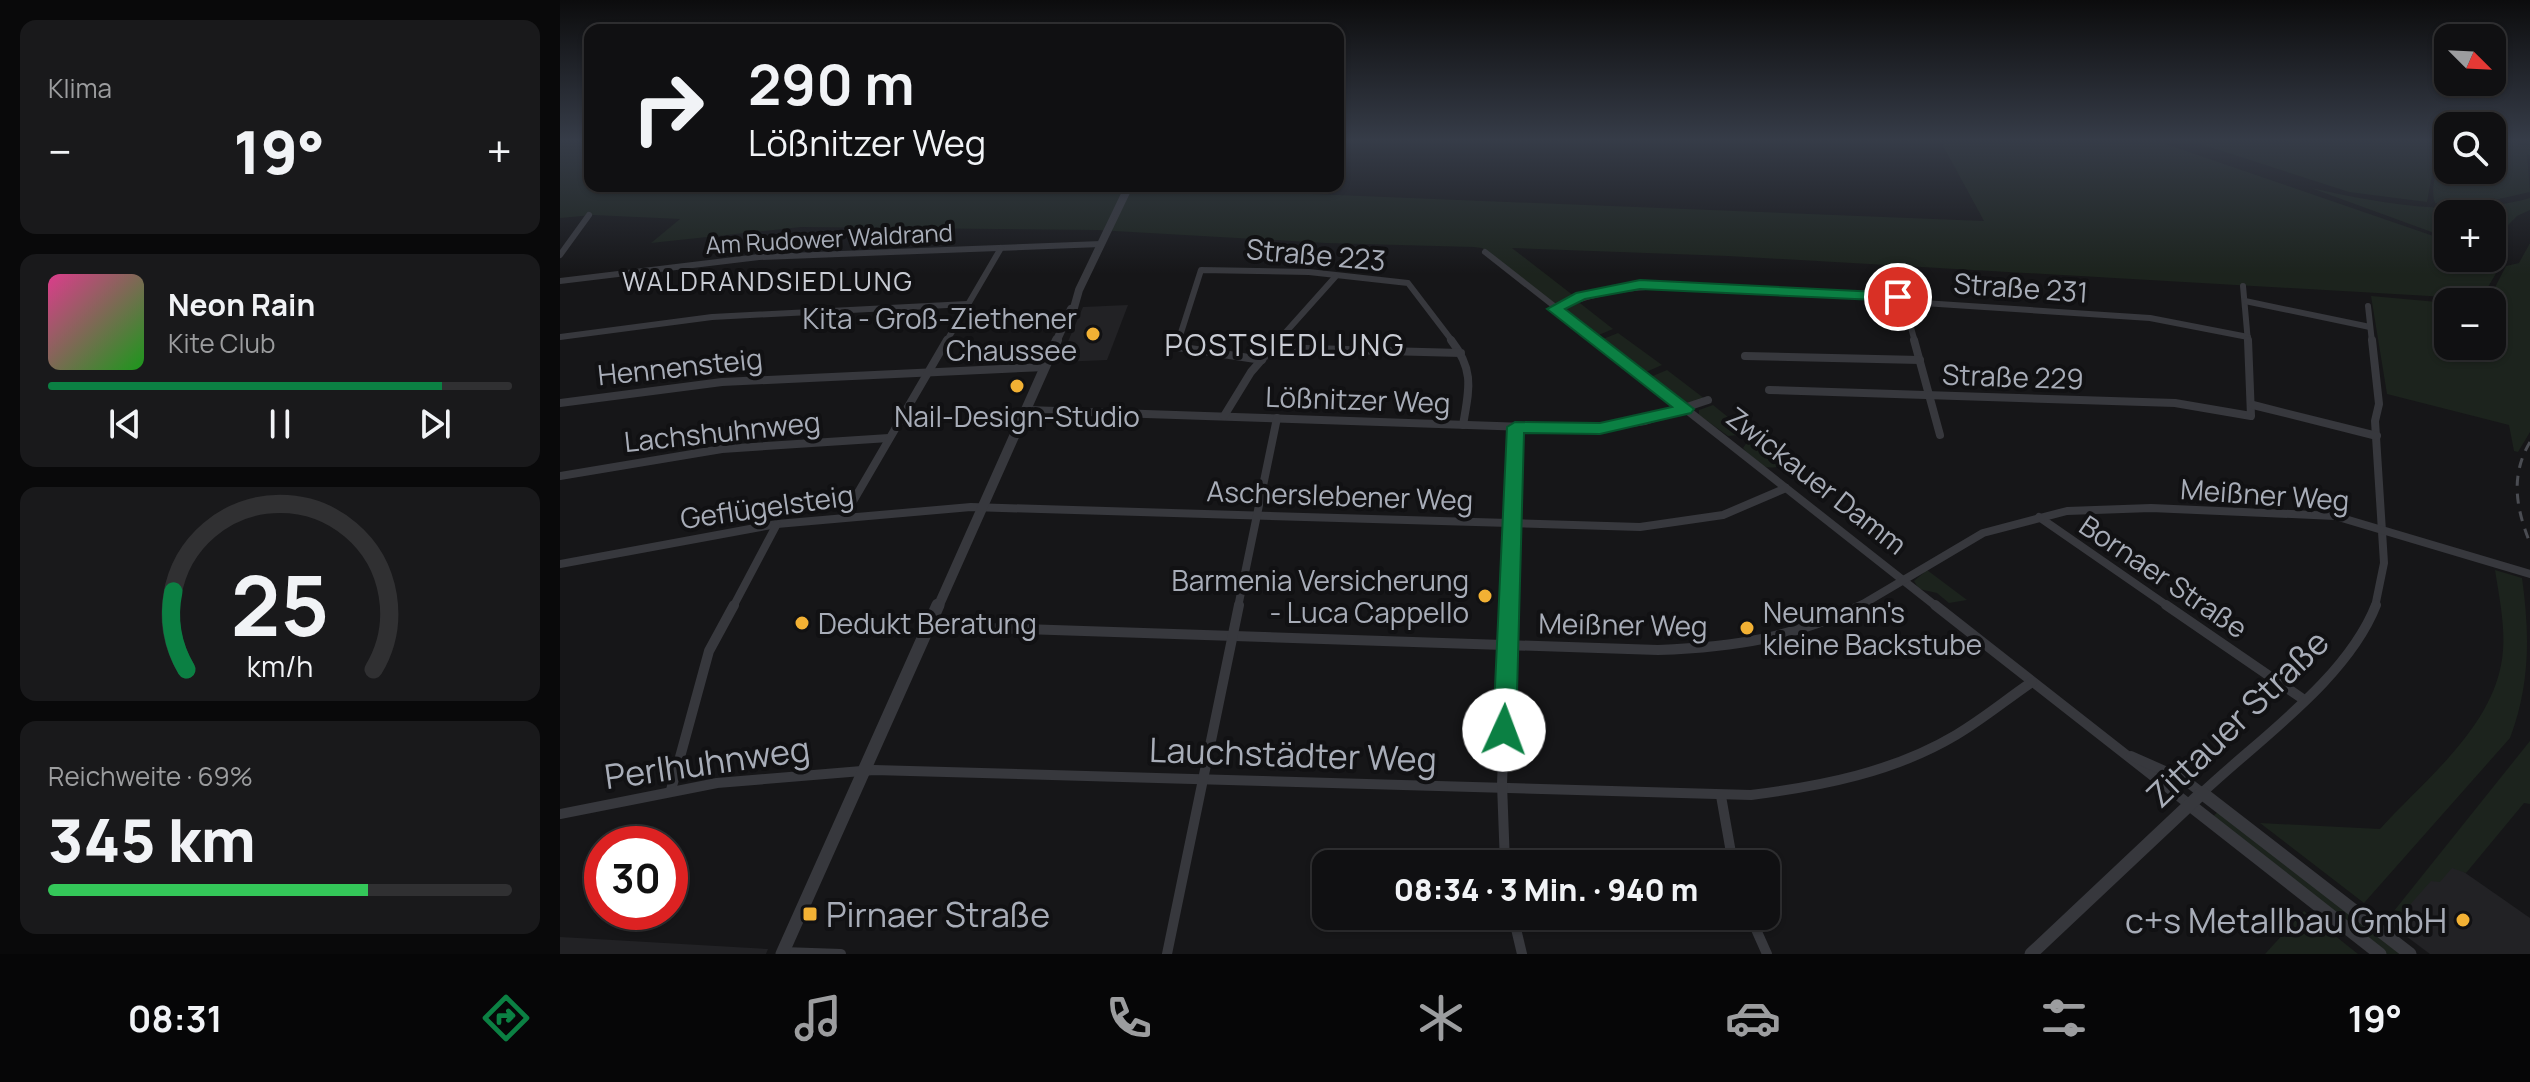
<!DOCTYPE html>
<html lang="de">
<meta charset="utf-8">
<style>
body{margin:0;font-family:Manrope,sans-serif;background:#19191b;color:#f1f3f6;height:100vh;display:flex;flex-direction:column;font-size:30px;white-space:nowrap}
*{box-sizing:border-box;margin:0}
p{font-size:26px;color:#9c9d9f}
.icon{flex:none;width:44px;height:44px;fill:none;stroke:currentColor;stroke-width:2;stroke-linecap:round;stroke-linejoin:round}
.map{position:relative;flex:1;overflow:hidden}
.details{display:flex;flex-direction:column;gap:20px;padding:20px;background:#09090a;width:560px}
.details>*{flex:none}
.guide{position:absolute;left:24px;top:24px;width:760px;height:168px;border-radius:16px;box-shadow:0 2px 6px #0004,0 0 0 2px #303032;background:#101012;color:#f1f3f6;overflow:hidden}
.needle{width:52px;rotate:114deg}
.buttons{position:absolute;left:1874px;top:24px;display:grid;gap:16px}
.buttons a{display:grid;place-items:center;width:72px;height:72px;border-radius:16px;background:#101012;box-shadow:0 2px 6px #0004,0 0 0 2px #303032;font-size:40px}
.speed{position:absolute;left:24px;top:826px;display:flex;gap:16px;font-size:40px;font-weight:700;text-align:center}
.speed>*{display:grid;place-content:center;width:104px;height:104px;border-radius:50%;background:#101012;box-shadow:0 2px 6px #0004,0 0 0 2px #303032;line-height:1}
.speed .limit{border:12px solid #d22;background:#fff;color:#111}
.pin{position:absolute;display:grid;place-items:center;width:68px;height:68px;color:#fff;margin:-34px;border:4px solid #fff;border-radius:50%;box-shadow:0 2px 8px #0007}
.me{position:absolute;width:88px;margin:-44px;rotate:2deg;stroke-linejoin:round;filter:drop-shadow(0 0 6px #0008)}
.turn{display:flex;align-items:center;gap:28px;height:168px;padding:0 32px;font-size:36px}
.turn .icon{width:104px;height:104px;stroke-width:2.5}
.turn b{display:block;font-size:56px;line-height:68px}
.big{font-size:60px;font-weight:800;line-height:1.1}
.details .tile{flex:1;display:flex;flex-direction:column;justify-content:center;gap:12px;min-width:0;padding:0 28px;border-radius:16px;background:#19191b}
.details .dial{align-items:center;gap:0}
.dial svg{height:208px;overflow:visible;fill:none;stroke:#303032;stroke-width:7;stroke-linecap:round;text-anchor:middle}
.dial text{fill:#f1f3f6;stroke:none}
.song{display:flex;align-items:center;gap:24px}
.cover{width:96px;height:96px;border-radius:12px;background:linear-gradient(135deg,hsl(330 70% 55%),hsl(120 70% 35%))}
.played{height:8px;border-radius:4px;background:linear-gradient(90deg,#0b8043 85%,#303032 85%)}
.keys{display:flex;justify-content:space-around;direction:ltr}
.heat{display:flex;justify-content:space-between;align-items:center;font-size:44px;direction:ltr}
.charge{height:12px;border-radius:6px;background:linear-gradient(90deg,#34c759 69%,#303032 0)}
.trip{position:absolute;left:752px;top:850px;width:468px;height:80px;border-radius:16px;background:#101012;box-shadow:0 2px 6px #0004,0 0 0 2px #303032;font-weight:800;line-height:80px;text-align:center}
.dock{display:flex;height:128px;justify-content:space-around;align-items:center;background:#060607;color:#9c9d9f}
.dock .icon{width:56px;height:56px}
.dock .active{color:#0b8043}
.dock b{font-size:36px;color:#f1f3f6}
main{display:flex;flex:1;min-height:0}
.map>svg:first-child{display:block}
.built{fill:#222225}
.green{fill:#1c231d}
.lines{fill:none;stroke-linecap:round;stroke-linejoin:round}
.minor-far2{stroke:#37383d;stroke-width:6}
.minor-far1{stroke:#37383d;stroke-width:8}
.minor{stroke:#37383d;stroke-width:10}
.tertiary-far2{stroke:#37383d;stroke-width:8}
.tertiary-far1{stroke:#37383d;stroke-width:10}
.tertiary{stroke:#37383d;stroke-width:13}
.rail{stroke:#4a4c52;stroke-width:3;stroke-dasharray:10 8;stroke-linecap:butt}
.route{fill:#0b8043;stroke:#07532c;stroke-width:2}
.poi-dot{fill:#f2b134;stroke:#111113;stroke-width:3}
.labels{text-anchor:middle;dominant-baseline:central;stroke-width:8;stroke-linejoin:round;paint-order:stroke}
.far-street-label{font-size:24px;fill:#a8adb8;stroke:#111113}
.far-neighbourhood-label{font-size:26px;letter-spacing:2px;fill:#c9ccd4;stroke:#111113}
.street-label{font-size:28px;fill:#a8adb8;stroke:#111113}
.poi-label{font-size:28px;fill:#a8adb8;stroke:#111113;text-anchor:end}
.neighbourhood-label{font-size:30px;letter-spacing:2px;fill:#c9ccd4;stroke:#111113}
.near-street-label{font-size:34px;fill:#a8adb8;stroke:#111113}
.near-poi-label{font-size:34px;fill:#a8adb8;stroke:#111113;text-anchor:start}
</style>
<main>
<section class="details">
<div class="tile"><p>Klima</p>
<div class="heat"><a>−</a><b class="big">19°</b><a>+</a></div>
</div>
<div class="tile">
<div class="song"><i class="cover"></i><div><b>Neon Rain</b><p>Kite Club</p></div></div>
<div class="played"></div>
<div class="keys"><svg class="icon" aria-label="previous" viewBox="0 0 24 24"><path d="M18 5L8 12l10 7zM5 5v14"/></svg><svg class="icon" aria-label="pause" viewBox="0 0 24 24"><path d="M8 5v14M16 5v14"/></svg><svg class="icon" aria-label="next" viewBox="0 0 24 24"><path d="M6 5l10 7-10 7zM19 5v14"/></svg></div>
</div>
<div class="tile dial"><svg viewBox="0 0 100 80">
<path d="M14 69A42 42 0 1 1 86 69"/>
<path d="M14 69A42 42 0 0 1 9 39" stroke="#0b8043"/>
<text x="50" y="56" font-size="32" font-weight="700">25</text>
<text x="50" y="72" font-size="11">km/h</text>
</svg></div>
<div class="tile"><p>Reichweite · 69%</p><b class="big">345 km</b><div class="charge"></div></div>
</section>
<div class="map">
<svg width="1970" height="954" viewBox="0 0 1970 954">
<rect width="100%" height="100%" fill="#161618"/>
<g class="built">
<path d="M568,305l-21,55 -48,2 24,-55z"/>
<path d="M1881,856l89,62v36h-100l-44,-33z"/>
<path d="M0,937l18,1 190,11 -2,5h-206z"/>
</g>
<g class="green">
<path d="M0,140h30v46h521l873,35 -44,-81h214l294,101v17h44v-4l13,4 -24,41 -753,-43 -216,-8 62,48 -19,11 -73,-59 -9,-1 -148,-4 -228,-13 -296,-3 -150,16 29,-24 -87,-4 -33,3z"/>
<path d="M1628,140h243l5,13 -9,49 -78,-10z"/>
<path d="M1874,140h14v30h44v-30h24l3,5 11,1v10l-3,-2 3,38 -40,9 -55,2c-7,-21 10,-42 -1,-63z"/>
<path d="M1751,188c72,16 147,30 219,10v12l-13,6 -25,25v-27h-44v24z"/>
<path d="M1970,243v189l-12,20 -4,-1 -5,-26 -122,-31 -16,-98 77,7v43h44v-44l-4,-1 18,-35 13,-3z"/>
<path d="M1016,300l37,29 -19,8 -30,-25 -1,-4z"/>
<path d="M1058,333l44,32 -16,7 -43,-33z"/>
<path d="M1107,370l38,29 -19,6 -38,-27z"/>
<path d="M1153,405l36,29 -21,2 -29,-21v-5z"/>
<path d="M1192,435l36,28c-21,10 -30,3 -45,-15z"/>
<path d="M1367,570l40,30 -18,3 -12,-10 -18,-4 -5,-8z"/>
<path d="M1935,570l27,8c8,57 8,107 -12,160l-146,165 -104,-80 120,6c46,-51 118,-105 123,-179 2,-26 -4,-54 -8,-80z"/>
<path d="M1970,741v63l-6,-1 -58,70 -14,-5 -12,14 -9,-1 -39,44 -6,-4z"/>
<path d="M1659,811l183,143h-16l-174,-137z"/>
<path d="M1744,911l54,43h-93z"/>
</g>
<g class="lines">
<g class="minor-far2">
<path d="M925,252l115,90"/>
<path d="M0,255l29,-40"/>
<path d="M0,281l199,-24 342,-13"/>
<path d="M1683,286l5,56"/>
<path d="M1685,301l125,26"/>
<path d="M1348,302l-3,4 10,36"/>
<path d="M1808,306l4,36"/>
<path d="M994,309c67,-30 136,-24 208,-19 45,2 91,4 136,7l10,5 242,16 98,19"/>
<path d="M0,337l152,-20 255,-13"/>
<path d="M386,342l55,-94"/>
<path d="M618,342l23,-72 108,2 99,11 45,59"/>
<path d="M717,342l59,-66"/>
</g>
<g class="minor-far1">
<path d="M619,340l-2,7 85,13"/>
<path d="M891,340c24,31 18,49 12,85"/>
<path d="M1038,340l339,267"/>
<path d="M1354,340l26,95"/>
<path d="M1812,340l7,64 -4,17 9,142 -9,44"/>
<path d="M712,348l189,5"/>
<path d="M1185,356l175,4"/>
<path d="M1209,390l406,13 76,13 -3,-76"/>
<path d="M0,403l162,-21 323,-15"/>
<path d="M1693,405l124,31"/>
<path d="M467,410l561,19 57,-8 63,-21"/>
<path d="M664,416l27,-44 28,-32"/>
<path d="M0,476l162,-27 167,-11"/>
<path d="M285,515l102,-175"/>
<path d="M1479,517l130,90"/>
<path d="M0,564l217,-40 194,-17 669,20 83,-12 63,-27"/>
<path d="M173,607l44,-83"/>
<path d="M678,607l39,-189"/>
<path d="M948,607l7,-180"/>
<path d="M1298,607l125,-74 84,-22 84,-3 184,8 195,58"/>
</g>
<g class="minor">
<path d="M1375,605l255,200"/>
<path d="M1606,605l137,94"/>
<path d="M369,626l729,24c82,-3 130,-12 205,-45"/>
<path d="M1571,756l54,24 17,13c57,-54 145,-114 174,-188"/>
<path d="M111,790l38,-139 25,-46"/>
<path d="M1161,796l12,68"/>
<path d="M0,814l157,-31 157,-13 877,25c71,-9 143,-23 205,-60 27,-16 51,-36 76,-53"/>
<path d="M945,864l-3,-80 7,-179"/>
<path d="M953,916l9,38"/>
<path d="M1190,916l17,38"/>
<path d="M223,952l58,2"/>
<path d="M607,954l72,-349"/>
</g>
<g class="tertiary-far2">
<path d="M512,315l7,-25 50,-104"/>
<path d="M496,342l15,-33"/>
</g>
<path class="tertiary-far1" d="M378,607l119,-267"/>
<g class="tertiary">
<path d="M1630,805l190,149"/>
<path d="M222,954l156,-349"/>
<path d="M1471,954l171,-161 208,161"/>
</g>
<path class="rail" d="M1970,442c-20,34 -14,66 0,101"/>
</g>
<linearGradient id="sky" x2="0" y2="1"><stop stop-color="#0c0c0d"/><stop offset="0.51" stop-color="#363c48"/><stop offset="1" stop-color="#363c48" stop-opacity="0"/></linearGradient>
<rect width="1970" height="274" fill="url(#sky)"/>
<path class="route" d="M1080,280l258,13 8,4 -8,4 -258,-12 -55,10 -20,10 129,100 -3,4 -91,21 -76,-1 -8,297 -3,6 -9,3 -8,-3 -3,-6 14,-303 8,-5 85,1 72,-16 -125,-98 29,-16z"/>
<g class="poi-dot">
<circle cx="533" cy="334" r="8"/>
<circle cx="457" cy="386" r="8"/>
<circle cx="925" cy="596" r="8"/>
<circle cx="242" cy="623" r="8"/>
<circle cx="1187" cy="628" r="8"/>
<rect x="242" y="906" width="16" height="16" rx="4"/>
<circle cx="1903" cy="920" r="8"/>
</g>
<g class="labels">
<g class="far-street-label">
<text transform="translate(269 238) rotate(-3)">Am Rudower Waldrand</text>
</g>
<g class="far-neighbourhood-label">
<text x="208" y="281">WALDRANDSIEDLUNG</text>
</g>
<g class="street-label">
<text transform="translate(756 254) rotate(5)">Straße 223</text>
<text transform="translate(1461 287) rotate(4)">Straße 231</text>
<text transform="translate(120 366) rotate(-6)">Hennensteig</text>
<text transform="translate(1453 376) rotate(2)">Straße 229</text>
<text transform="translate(798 399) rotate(2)">Lößnitzer Weg</text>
<text transform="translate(162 431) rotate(-6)">Lachshuhnweg</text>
<text transform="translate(1257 480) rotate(38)">Zwickauer Damm</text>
<text transform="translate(1705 494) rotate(4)">Meißner Weg</text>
<text transform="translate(780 495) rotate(2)">Ascherslebener Weg</text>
<text transform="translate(207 506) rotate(-8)">Geflügelsteig</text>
<text transform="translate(1604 576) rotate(34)">Bornaer Straße</text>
<text transform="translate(1063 624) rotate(1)">Meißner Weg</text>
</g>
<g class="poi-label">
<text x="517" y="318">Kita - Groß-Ziethener<tspan x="517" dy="32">Chaussee</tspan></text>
<text x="457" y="416" text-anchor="middle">Nail-Design-Studio</text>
<text x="909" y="580">Barmenia Versicherung<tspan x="909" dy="32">- Luca Cappello</tspan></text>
<text x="1203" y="612" text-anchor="start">Neumann's<tspan x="1203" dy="32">kleine Backstube</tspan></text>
<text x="258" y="623" text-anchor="start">Dedukt Beratung</text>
</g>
<g class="neighbourhood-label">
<text x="725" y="344">POSTSIEDLUNG</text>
</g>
<g class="near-street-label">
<text transform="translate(1677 718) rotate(-44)">Zittauer Straße</text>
<text transform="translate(733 754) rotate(2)">Lauchstädter Weg</text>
<text transform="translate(147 762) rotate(-8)">Perlhuhnweg</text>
</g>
<g class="near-poi-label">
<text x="266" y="914">Pirnaer Straße</text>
<text x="1887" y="920" text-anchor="end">c+s Metallbau GmbH</text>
</g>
</g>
</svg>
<div class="buttons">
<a><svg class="needle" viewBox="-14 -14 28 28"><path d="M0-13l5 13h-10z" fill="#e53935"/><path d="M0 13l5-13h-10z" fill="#9c9d9f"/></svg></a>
<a><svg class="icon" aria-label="search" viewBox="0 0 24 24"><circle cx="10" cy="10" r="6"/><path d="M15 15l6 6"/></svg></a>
<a>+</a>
<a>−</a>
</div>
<div class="speed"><div class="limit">30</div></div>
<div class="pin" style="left:1338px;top:297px;background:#d93025"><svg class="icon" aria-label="arrive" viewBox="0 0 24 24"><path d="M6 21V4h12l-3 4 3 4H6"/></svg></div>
<svg class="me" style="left:944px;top:730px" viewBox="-20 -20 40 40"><circle r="19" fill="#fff"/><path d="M0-13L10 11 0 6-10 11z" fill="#0b8043"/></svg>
<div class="trip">08:34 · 3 Min. · 940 m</div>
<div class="guide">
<div class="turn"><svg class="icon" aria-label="right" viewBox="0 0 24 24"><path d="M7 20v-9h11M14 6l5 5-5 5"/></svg><div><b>290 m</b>Lößnitzer Weg</div></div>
</div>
</div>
</main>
<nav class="dock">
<b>08:31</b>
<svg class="icon active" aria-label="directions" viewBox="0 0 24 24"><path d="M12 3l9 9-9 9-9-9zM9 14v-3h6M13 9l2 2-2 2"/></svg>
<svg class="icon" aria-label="music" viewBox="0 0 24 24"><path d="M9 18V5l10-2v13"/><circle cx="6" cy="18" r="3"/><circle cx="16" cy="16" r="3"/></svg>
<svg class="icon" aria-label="phone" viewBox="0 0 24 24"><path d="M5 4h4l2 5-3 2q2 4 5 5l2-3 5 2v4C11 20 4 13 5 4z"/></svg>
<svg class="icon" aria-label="climate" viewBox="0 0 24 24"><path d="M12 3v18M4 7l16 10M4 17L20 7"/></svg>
<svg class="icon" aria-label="car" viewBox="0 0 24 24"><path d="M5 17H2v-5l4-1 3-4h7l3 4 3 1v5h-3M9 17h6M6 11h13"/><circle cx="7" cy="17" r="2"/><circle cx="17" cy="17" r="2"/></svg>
<svg class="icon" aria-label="filters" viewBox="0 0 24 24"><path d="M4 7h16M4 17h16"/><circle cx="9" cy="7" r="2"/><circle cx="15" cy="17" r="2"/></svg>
<b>19°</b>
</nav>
